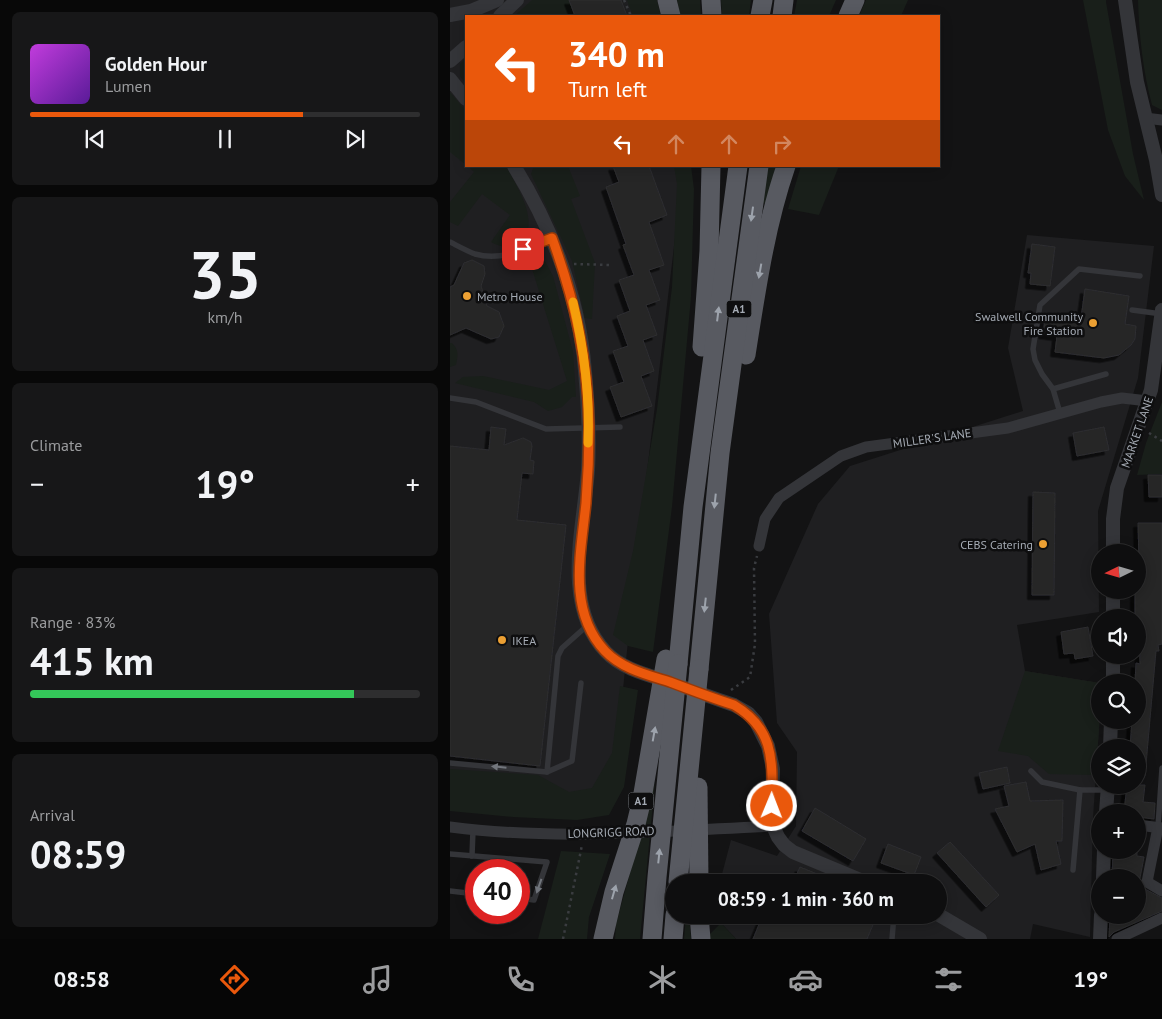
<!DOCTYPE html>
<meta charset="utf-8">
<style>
body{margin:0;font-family:"PT Sans",sans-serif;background:#171718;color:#f1f3f6;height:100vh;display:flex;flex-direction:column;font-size:19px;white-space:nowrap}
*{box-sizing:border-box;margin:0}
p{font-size:16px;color:#9b9c9e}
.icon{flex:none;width:28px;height:28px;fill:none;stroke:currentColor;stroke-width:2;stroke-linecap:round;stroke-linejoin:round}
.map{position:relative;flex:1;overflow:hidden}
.sheet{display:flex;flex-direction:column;gap:12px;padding:12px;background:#080808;width:450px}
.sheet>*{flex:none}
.top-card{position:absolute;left:15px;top:15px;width:475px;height:152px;border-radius:0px;box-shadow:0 2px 12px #0003,0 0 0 1px #2e2e2f;background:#ea580c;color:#fff;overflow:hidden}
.needle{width:32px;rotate:265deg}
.buttons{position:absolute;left:641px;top:544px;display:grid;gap:10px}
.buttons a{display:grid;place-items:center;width:55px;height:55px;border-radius:50%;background:#0e0e0f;box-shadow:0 2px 12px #0003,0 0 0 1px #2e2e2f;font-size:25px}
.speed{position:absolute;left:15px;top:859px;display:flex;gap:10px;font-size:25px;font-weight:700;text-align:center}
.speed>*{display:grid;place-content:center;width:65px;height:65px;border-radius:50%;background:#0e0e0f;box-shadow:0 2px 12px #0003,0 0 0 1px #2e2e2f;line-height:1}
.speed .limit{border:8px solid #d22;background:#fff;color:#111}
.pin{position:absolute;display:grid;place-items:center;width:42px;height:42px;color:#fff;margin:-21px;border-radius:10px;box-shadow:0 2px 8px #0006}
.me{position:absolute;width:55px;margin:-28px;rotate:1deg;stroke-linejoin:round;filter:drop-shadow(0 0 4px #0008)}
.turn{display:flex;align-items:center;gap:18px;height:105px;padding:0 20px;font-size:22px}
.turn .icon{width:65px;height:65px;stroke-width:2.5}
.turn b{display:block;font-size:35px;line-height:42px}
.lanes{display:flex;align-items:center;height:48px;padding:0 20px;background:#0003;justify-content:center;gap:25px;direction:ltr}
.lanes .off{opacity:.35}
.big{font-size:38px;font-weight:800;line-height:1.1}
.sheet .tile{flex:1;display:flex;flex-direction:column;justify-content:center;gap:8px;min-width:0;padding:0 18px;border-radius:8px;background:#171718}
.sheet .dial{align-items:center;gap:0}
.dial b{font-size:65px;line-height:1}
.song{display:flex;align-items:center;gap:15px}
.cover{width:60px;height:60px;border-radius:8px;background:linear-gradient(135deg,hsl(290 70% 55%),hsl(270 70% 35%))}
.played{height:5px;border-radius:2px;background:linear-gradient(90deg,#ea580c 70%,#2e2e2f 70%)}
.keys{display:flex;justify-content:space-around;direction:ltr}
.heat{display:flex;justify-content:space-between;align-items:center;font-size:28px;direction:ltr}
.charge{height:8px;border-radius:4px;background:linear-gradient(90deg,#34c759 83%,#2e2e2f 0)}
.trip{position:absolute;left:215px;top:874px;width:282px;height:50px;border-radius:25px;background:#0e0e0f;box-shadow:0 2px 12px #0003,0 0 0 1px #2e2e2f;font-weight:800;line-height:50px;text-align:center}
.menu{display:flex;height:80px;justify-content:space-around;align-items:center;background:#060606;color:#9b9c9e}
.menu .icon{width:35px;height:35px}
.menu .current{color:#ea580c}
.menu b{font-size:22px;color:#f1f3f6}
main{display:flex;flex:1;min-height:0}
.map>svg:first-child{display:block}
.built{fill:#1f1f21}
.green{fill:#191f1a}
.building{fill:#262628;stroke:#2d2d30;filter:url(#shadow)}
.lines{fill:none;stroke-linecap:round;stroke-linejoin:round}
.path{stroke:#3a3c40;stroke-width:2.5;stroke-dasharray:2.5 4;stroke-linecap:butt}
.service{stroke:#343539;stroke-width:5.5}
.minor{stroke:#343539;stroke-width:11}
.tertiary{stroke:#343539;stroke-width:14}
.trunk{stroke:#585a61;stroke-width:19}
.trunk-bridge{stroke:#585a61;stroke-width:19}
.oneway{fill:#9da3ac}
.oneway2{fill:#72767d}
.route-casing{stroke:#983908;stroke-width:12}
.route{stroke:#ea580c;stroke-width:9}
.slow{stroke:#f59e0b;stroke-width:9}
.poi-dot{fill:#eca033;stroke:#0e0e0f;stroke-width:2}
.labels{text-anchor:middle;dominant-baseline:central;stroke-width:5;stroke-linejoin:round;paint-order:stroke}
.shield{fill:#0e0e0f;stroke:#787c82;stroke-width:1}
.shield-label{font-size:11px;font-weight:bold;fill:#a5abb4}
.poi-label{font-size:12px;fill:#a5abb4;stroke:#0e0e0f;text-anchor:start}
.street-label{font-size:12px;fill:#a5abb4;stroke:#0e0e0f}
</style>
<main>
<section class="sheet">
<div class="tile">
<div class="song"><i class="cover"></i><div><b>Golden Hour</b><p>Lumen</p></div></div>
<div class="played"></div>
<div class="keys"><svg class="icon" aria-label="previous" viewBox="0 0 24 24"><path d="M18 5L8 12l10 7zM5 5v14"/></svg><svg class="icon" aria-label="pause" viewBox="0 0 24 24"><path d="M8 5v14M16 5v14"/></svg><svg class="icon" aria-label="next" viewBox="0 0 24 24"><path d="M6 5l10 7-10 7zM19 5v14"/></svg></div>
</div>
<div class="tile dial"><b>35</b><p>km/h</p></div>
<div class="tile"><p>Climate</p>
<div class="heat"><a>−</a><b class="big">19°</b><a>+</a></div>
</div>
<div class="tile"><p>Range · 83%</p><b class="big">415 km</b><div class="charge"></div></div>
<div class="tile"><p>Arrival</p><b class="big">08:59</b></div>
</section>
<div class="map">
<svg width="712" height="939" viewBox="0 0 712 939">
<defs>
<filter id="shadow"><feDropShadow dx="-4.5" dy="4.5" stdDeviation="0" flood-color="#0009"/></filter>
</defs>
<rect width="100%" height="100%" fill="#131314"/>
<g class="built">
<path d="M0,0h201l3,16h-188v150h214l2,14 -45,375 -26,249 -161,-13z"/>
<path d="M577,235l127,11 -16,132 -40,133 1,101 -82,13 8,46 75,12v30l-7,105 -3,119 -57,-13 -3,15h-294l-15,-16v-8h218v-33h-218v-4l10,-38 46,16 19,-30 1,-74 -20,-29 -8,-109 49,-110 32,-38 173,-55 -15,-63z"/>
</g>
<g class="green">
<path d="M82,0h43v16h-61z"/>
<path d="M177,0h30l4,16h-28z"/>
<path d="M227,0h23l1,16h-21z"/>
<path d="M271,0h30l-2,16h-27z"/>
<path d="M347,0h39l-7,16h-35z"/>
<path d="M416,0h42l-7,16h-42z"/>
<path d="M633,0h23v2l27,152 11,46 -19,-24 -17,-46z"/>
<path d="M688,0h24v110l-10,-5c-9,-33 -13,-70 -14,-105z"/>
<path d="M16,58v26l-6,-8v-12z"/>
<path d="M0,92l16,19v54l-16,-13z"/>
<path d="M18,166h38c10,20 36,57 14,76 -8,8 -20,5 -29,0l19,-27 -28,-21 -24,32 -8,-4v-20l24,-30z"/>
<path d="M84,166h34l12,30 -9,3 24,64 -3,56 -7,-1 -13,-57 -41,-87z"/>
<path d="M224,166h17l3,23 -3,108 -19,210 -19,145 -25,-6 -15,-11 20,-84 24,-142 15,-122 5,-103z"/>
<path d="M318,166h8l-8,38 -6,-1z"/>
<path d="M351,166h38l-20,49 -31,-6z"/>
<path d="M79,259l16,2 8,15 20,76 3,45h-4l-10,10 -14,4 -14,-9 -79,-19 8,-6 20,-1 66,14 18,-9z"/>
<path d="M0,343h2c7,7 6,12 4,22l-6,2z"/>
<path d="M712,402v72l-25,1 9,-32z"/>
<path d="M575,671l75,12v30l-4,62 -47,-1 -21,-18 -30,-5z"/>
<path d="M170,686l18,4 -14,97 -15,28 -32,5 -64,-3 -63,-6v-42l88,6 31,17 23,-4 20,-35z"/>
<path d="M205,782l-15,157h-25l1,-15z"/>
<path d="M111,851l49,3 -21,63 -2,22h-49z"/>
<path d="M236,915h3l2,24h-7z"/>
<path d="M271,923l15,16h-26l-1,-4z"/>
</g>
<g class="building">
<path d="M119,0h52l6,16h-52z"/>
<path d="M163,166h36l18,49 -18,7 15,43 -15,5 11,30 -14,5 11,30 -14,5 11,31 -13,5 11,30 -31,11 -11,-30 14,-5 -11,-31 15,-5 -11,-30 13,-5 -11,-31 15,-5 -11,-30 3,-1 -20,-57 13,-5z"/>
<path d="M582,244l23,3 -5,39 -20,-2 1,-11h-3z"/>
<path d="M22,260l12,6 1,8 -4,12 6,20 12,6 5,14 -5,11 -8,2 -25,-11 -16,7v-48l4,-2 10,-22z"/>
<path d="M635,289l44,7 -4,28 11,2 -1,13 -4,6 -12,10 -15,3 -49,-6 2,-16 -14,-2 2,-15 16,2 1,-6 19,3z"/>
<path d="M41,427l15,2 -2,16 19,-7 8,4 1,4 -2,14 4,1 -1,13 -11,-1 -5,47 49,5 -26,241 -90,-10v-310l39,4z"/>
<path d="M654,427l5,23 -32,6 -4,-23z"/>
<path d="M698,475h14v22h-13z"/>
<path d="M583,492l22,1 -1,102h-22z"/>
<path d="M688,523h24v121l-4,1 1,6h-3l-11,125 -7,-1v-27h-8l2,-28h6v-38h-3l1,-19 4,1 -1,-36h-1v-10h-3v-28h3v-27h1z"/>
<path d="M638,627l5,29 -18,3 -1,-6 -10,1 -3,-22z"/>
<path d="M557,767l3,16 -27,6 -4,-16z"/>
<path d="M576,782l4,19 33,-1 -1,41h-6l5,23 -20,6 -6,-26 -18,8 -22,-43 14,-3 -5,-20z"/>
<path d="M677,785h18l-2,17 12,1 -1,16 -16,-2v-5h-14z"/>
<path d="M365,808l51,31 -13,22 -51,-30z"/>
<path d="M500,842l49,53 -13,12 -49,-54z"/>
<path d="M438,844l33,13 -7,18 -33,-12z"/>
<path d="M663,850h24v6l7,1 -4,21h-28z"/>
<path d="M350,867l37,15h-44z"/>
<path d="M688,882l5,6 19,10v13l-48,21 -5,5 1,-22h28z"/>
<path d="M313,915h114l-10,24h-114z"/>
</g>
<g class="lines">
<g class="path">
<path d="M174,0l7,16"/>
<path d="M124,264l36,1"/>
<path d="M699,433l13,8"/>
<path d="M281,690l19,-13 5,-33 -1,-76 3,-12"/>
<path d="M113,939l19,-94"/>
</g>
<g class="service">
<path d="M0,242c8,4 17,9 25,12 27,8 52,-6 76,-16"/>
<path d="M682,310l30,4"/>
<path d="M603,389l53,-15"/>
<path d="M0,398l26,4 70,27 74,-2"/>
<path d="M610,413l-7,-24 -11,-15 -7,-14 -2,-11 7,-44 39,-36 61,7"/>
<path d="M131,683l-9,78 -25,11 11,-116 4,-8 27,-24"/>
<path d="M0,763l97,9"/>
<path d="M581,771l11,11 38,8"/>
<path d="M708,827l4,-59"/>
<path d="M0,854l97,8 -13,38 -15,-2"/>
<path d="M22,856l1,-26"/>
<path d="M623,870l7,-80h28"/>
<path d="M0,891l26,3"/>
<path d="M442,939l2,-24"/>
</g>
<g class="minor">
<path d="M695,118l17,2"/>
<path d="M309,546l6,-27 14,-21 62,-42 25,-9 142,-19 93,-26 21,-4 26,3"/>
<path d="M688,825l24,3"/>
<path d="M0,827c107,14 216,4 323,-1"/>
<path d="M708,827l-11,55 15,9"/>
<path d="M667,939l45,-21"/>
</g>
<g class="tertiary">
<path d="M675,0l12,82 19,78 6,35"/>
<path d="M0,15l21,-4 26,-11"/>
<path d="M50,16l17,-16"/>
<path d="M0,61l16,-14"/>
<path d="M0,79l16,20"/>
<path d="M64,166c38,62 65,132 71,205 3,33 5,66 3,99 -4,57 -27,135 18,182 16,17 42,23 64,30 21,8 43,16 64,23l14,8 8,9 12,24 5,23 -1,37 1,20 5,11 6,8 9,7 72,30"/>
<path d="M663,552v-33l4,-31 34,-98 11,-80"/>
<path d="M663,590v28"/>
<path d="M663,655v27"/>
<path d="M660,748l1,-28"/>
<path d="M656,812l2,-27"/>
<path d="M653,878l1,-28"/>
<path d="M489,915l41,24"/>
<path d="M650,939l1,-24"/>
</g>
<g class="trunk">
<path d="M217,0l4,16"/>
<path d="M261,0l1,16"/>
<path d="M310,16l3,-16"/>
<path d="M332,16l2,-16"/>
<path d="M398,16l7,-16"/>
<path d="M252,347l7,-96 2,-85"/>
<path d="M296,355c10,-63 19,-128 40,-189"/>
<path d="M228,664l15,-157 45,-341"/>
<path d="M249,669l21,-216 39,-287"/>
<path d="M249,915l2,24"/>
<path d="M223,939l2,-24"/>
</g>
<g class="trunk-bridge">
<path d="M248,787l1,95"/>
<path d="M228,882l21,-213"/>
<path d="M153,939l11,-47 22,-68 6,-25 24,-140"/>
<path d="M202,939l5,-62 21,-213"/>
</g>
</g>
<defs><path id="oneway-solid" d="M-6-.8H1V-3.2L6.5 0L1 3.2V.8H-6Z" transform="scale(1.25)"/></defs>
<g class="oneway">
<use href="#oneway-solid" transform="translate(302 214) rotate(98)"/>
<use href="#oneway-solid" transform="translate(310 271) rotate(100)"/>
<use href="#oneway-solid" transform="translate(268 314) rotate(-83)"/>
<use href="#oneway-solid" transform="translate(265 501) rotate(96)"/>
<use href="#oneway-solid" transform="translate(255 605) rotate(96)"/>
<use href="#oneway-solid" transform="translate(204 734) rotate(-80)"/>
<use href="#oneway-solid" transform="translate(209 856) rotate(-84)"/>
<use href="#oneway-solid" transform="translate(164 892) rotate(-74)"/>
</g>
<g class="oneway2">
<use href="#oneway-solid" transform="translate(49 767) rotate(-174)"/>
<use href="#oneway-solid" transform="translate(89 886) rotate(109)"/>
</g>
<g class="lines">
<g class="route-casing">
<path id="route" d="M73,249l29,-11c23,63 36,122 37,189 0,25 -1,51 -3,76 -5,50 -19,107 19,148 17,18 43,24 65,31 21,8 42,16 64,23 42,25 38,58 38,101"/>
</g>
<use href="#route" class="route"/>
<path class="slow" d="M123,302c11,46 17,93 15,141"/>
</g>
<g class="poi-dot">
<circle cx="17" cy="296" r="5"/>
<circle cx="643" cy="323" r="5"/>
<circle cx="593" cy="544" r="5"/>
<circle cx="52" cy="640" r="5"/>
</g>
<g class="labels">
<g class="shield">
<rect x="276.5" y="300.5" width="25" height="17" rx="4"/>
<rect x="178.5" y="792.5" width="25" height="17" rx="4"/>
</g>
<g class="shield-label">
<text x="289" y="309">A1</text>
<text x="191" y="801">A1</text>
</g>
<g class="poi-label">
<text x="27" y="296">Metro House</text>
<text x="633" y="316" text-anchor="end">Swalwell Community<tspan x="633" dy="14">Fire Station</tspan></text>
<text x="583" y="544" text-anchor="end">CEBS Catering</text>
<text x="62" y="640">IKEA</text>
</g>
<g class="street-label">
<text transform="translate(687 432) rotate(-71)">MARKET LANE</text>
<text transform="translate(482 438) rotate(-8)">MILLER'S LANE</text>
<text transform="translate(161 832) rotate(-2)">LONGRIGG ROAD</text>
</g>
</g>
</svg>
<div class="buttons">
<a><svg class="needle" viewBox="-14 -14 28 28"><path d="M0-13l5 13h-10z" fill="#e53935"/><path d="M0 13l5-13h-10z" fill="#9b9c9e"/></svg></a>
<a><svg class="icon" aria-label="sound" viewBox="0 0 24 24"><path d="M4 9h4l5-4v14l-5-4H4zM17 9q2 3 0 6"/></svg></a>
<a><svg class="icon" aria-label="search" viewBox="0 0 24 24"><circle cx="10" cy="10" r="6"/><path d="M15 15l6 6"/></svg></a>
<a><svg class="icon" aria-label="layers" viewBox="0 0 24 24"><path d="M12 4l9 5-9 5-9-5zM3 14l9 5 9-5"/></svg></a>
<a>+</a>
<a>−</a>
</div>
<div class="speed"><div class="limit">40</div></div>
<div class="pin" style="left:73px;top:249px;background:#d93025"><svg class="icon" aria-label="arrive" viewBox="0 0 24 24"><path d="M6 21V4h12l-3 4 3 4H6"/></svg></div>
<svg class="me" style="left:322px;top:806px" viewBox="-20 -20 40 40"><circle r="17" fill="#ea580c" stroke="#fff" stroke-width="3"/><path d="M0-11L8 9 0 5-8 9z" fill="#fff"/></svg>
<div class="trip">08:59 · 1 min · 360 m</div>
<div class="top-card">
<div class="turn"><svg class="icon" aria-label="left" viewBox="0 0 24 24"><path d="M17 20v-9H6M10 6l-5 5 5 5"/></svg><div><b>340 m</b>Turn left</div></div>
<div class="lanes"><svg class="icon" aria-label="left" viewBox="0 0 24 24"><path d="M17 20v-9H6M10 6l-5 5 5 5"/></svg><svg class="icon off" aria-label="ahead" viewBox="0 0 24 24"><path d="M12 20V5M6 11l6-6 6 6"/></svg><svg class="icon off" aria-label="ahead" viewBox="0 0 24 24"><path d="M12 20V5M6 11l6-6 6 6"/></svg><svg class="icon off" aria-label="right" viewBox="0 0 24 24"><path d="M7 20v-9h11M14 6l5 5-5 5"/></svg></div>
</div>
</div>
</main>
<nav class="menu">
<b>08:58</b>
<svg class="icon current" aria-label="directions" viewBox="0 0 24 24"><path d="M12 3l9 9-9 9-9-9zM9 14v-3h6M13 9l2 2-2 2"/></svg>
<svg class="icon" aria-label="music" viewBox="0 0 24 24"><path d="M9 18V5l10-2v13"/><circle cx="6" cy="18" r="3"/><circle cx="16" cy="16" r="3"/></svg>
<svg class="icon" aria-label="phone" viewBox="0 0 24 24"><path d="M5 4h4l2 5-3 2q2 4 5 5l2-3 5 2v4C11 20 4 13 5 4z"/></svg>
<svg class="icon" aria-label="climate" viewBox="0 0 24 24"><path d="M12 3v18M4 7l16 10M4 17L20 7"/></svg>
<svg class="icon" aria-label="car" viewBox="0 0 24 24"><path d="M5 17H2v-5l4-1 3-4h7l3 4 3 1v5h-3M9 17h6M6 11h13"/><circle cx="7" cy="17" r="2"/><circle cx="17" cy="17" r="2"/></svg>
<svg class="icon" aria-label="filters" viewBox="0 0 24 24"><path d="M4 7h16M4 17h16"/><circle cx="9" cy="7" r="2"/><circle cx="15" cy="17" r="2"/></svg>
<b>19°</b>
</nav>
